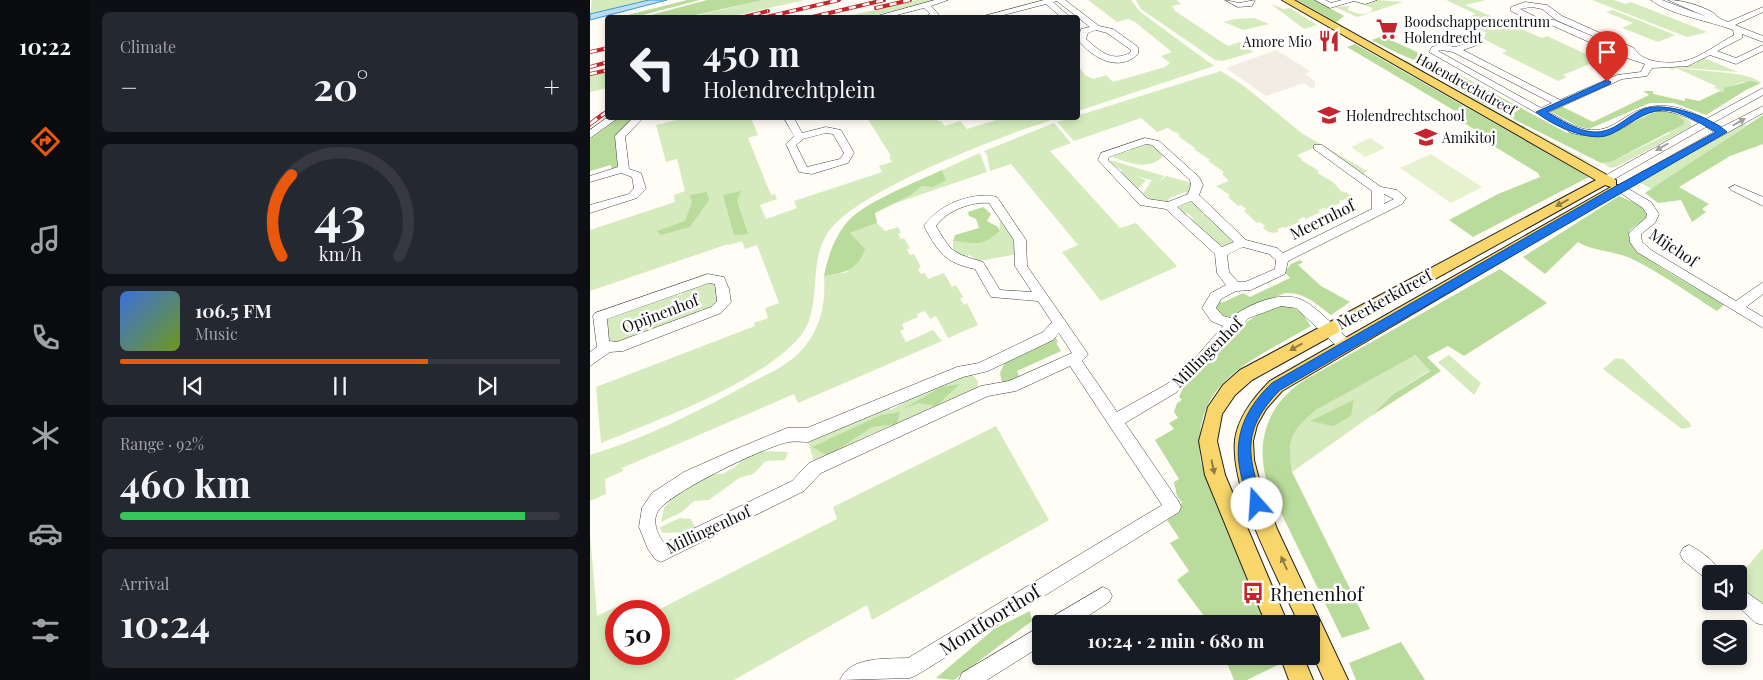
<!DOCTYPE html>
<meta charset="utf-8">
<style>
body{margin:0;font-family:"Playfair Display",serif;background:#242831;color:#f1f3f6;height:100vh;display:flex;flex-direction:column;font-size:19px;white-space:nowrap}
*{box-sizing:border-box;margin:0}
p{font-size:16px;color:#9ea1a6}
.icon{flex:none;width:28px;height:28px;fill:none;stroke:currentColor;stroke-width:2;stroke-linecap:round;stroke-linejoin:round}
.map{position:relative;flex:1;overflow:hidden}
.panel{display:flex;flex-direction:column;gap:12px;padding:12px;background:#0d0f14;width:500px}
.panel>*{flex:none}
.guide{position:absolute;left:15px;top:15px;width:475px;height:105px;border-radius:5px;box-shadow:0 2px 8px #0003;background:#171b24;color:#f1f3f6;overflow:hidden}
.controls{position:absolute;left:1112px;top:565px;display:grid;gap:10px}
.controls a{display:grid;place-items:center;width:45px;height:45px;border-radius:5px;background:#171b24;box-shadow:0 2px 8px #0003;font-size:25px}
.speed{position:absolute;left:15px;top:600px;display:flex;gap:10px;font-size:25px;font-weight:700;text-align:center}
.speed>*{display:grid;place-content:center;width:65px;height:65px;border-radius:50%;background:#171b24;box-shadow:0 2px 8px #0003;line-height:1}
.speed .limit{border:8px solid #d22;background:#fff;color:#111}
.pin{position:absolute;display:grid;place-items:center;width:42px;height:42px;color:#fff;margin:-51px -21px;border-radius:50% 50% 50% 0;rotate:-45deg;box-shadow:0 0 5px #0007}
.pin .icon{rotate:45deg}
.me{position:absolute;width:55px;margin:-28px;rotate:341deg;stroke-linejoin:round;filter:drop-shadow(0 0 4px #0008)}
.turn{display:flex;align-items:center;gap:18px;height:105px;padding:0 15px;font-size:22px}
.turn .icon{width:65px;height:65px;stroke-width:2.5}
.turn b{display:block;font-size:35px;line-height:42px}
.big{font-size:38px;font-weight:700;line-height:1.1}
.panel .widget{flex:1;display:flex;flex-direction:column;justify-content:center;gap:8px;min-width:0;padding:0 18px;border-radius:8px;background:#242831}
.panel .dial{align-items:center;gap:0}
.dial svg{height:130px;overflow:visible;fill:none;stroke:#363941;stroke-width:7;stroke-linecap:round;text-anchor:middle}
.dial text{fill:#f1f3f6;stroke:none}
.song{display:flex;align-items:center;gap:15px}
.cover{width:60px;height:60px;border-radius:8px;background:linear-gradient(135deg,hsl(220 70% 55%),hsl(80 70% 35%))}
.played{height:5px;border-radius:2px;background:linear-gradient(90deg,#ea580c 70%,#363941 70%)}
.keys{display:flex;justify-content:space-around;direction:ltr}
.heat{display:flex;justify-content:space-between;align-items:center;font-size:28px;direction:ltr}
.charge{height:8px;border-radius:4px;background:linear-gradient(90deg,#34c759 92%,#363941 0)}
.trip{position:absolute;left:442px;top:615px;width:288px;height:50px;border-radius:5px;background:#171b24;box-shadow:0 2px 8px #0003;font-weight:700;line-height:50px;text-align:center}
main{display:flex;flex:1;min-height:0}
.tab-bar{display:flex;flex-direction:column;width:90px;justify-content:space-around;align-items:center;background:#090b0e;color:#9ea1a6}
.tab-bar .icon{width:35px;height:35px}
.tab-bar .current{color:#ea580c}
.tab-bar b{font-size:22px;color:#f1f3f6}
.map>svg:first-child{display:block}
.green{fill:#d5ebbd}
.forest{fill:#b9dc9c}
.pitch{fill:#e6f2cf}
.plaza{fill:#f1ede2}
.water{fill:#b9e0f7;stroke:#3f96cf}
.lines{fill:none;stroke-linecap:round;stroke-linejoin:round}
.minor-casing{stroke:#444;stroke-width:1}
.major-casing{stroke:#222;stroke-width:2}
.minor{fill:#fff;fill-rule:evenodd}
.major{fill:#f9d66b;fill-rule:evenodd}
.rail-far1-casing{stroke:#c4262e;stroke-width:4}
.rail-casing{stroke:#c4262e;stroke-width:4.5}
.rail-far1{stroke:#fff;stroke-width:2.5;stroke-dasharray:7;stroke-linecap:butt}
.rail{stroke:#fff;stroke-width:3;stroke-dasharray:9;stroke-linecap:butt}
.oneway{fill:#a0a0a0}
.oneway2{fill:#917d42}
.route{fill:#1a73e8;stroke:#114b97}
.labels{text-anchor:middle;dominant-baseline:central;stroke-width:5;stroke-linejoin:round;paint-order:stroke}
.far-poi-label{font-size:14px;fill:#111;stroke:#fff;text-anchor:start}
.far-street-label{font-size:14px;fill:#111;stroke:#fff}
.street-label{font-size:16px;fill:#111;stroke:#fff}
.near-poi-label{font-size:19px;fill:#111;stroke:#fff;text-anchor:start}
.near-street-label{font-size:19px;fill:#111;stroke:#fff}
</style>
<main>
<nav class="tab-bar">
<b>10:22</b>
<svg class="icon current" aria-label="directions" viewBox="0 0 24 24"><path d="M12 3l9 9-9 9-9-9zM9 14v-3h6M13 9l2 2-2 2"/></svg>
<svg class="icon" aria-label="music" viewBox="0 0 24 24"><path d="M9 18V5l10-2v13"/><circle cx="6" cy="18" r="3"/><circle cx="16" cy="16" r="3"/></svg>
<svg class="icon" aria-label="phone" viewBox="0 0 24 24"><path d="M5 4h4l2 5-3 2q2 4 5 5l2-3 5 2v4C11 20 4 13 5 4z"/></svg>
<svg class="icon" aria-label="climate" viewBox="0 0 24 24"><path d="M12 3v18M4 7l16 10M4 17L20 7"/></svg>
<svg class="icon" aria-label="car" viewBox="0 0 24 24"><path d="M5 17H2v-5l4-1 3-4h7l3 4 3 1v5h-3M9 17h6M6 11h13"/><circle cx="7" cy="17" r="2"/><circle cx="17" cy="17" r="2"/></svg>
<svg class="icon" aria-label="filters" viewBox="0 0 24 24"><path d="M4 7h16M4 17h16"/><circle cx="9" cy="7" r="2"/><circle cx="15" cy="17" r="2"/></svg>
</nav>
<section class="panel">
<div class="widget"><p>Climate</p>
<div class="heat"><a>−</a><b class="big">20°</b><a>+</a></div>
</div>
<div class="widget dial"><svg viewBox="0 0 100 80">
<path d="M14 69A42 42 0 1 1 86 69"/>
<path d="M14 69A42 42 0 0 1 20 19" stroke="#ea580c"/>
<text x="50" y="56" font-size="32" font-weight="700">43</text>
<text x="50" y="72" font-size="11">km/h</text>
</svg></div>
<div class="widget">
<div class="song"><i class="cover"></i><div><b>106.5 FM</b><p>Music</p></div></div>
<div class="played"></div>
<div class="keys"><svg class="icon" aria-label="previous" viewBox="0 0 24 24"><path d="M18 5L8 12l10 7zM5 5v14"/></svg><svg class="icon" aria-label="pause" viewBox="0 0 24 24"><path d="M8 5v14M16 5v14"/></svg><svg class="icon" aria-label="next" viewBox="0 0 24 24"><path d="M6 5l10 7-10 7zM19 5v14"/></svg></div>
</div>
<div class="widget"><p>Range · 92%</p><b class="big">460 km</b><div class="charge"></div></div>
<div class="widget"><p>Arrival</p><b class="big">10:24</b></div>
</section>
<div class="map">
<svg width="1173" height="680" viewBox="0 0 1173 680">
<rect width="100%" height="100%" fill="#fffdf5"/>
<g class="green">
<path d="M2,0h57l-59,14z"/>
<path d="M174,0h41l-77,17 -42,1z"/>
<path d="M326,0h22l-71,17 -26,1z"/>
<path d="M498,0h43l8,11 75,55 -136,45v-45l7,9 8,4 13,-4 7,7 52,-15 5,-4 -9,-7 11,-4 -37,-30 -7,-3 -11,3z"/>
<path d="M546,0h41l4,4 -9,2 3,5 48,32 6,3 10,-4 14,10 -30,9 -8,-1 -74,-51z"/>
<path d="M787,0l26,2 -46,15 -22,-10 14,-1 -1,4c8,4 16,6 24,1v-3l-19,-7 13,3z"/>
<path d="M856,0h40l-21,5 77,33 5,-2 56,26 -7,3 -4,-2 -29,12 4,2 -9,4 -56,-28 5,-2 -29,-15 9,-3 -26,-13 15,-6z"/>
<path d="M1002,0h22l11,4 6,-2 76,30 -20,5z"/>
<path d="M681,4l12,5 7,-1 27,17 -13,4z"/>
<path d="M1023,10l62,25 -17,7 -36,-14 11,-5 -27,-11z"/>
<path d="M664,18l15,6 -26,6 -19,-8 10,-3z"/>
<path d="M1114,58l34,14 -52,-4 -9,-4 16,1z"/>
<path d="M815,61h3l18,12 165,90 14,4c-31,-6 -61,-28 -89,-44 -38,-20 -76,-38 -111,-62z"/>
<path d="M1082,65c23,9 75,4 89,18 -15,-3 -27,-1 -37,9l-10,-4 2,-2 -40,-18 -4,2 -4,-3z"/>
<path d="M631,71l23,15 59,48 64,37 -7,6 -41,-31 -22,9 5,4 -1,1 18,11 -2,2 16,9 9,10 2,-1 9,6 -14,4 1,2 -13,6 -3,-1 -6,2 2,2 -14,7 -2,-2 -6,3 1,2 -14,6 -2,-1 -5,2v3c-5,2 -11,0 -15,-4l2,-2 -5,-4 -3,1 -13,-12 2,-2 -5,-4 -3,1 -10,-9 2,-2 -14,-9 13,-5 -7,-7 2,-2 -16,-11 2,-1 -16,-11 1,-1 -17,-12 2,-1 -4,-3h-2l-6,-4 -11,4 -16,-14 -67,23 -17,-19z"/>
<path d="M17,72v16l-17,4v-16z"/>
<path d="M1072,110l17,4 12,8v5l-75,40 -6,1 -8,-5 9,-1 59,-29z"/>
<path d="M95,118h66l7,17 -10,3 23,57 4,-1 2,5 -17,6 6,14 31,-11 -3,-7 88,-29 -3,-6 13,-4 -3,-5 2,-1 -24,-38h70l1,3h3l4,5 15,-5 7,8 36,-11h54c-52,17 -202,72 -230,116 -21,33 -2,77 -30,106 -40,44 -140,80 -196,103l-5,-56 159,-61 -1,-3 14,-5 -3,-10 14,-5 -22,-58 -12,4 -3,-8 -13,4 -1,-1 -138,47v-61l85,-28 -1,-7 11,-4 -8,-32 -11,3 -10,-37z"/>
<path d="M464,123l17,20 -21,8 70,77 16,-5 40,42v2l-75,34 -39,-49 16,-7 -67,-81 -21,7 -3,-16 -3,-4z"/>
<path d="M1152,124l5,1 -87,60 -8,4 -13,-7z"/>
<path d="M553,144l13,2 9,8c-14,18 -35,9 -54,3l10,-6 7,1 5,-6z"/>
<path d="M390,153l7,19 -97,33 21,-10 11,-9 24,-6 -4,-10z"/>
<path d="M520,160l54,16 -5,6 7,-6 27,7 -5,12 -3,-3 -17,7 1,3 -25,-4 -2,-3 10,-15 -17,-4 11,4 -9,10 -17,-16 2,-4 -10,-5z"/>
<path d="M601,200l11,8v6l10,3 22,23 -1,3 -14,4 -28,-24 2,-5 -4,-4 -8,-1 -3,-6 4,-5z"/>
<path d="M409,214l15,20 4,20 -39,7 -10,-6 -3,2 -13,-4v-12c22,2 28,7 47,-10z"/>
<path d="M287,223l8,8 13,-4 3,6 -3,1 3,5 3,-1 6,10 -3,2 3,5 4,-1 7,13 -3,2 3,5 4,-1 3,6 16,-6 8,14 4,-2 7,12 -3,2 4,6 3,-2 11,22 -30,13 -12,-22 -6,3 -5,-8 -8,3 1,3 -16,7 2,5 -4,2 6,11 27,-12 9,11 -144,62 -4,-9 -172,74 1,3 -18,8 1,15 -16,7v-46c56,-17 109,-44 160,-72 16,-8 36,-17 49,-30 21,-22 27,-47 25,-77l24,-4 5,-35 -3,-4z"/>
<path d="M107,283h18l3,3 2,15 -11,9 -7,-1 -15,9 -62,24 -16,2 -5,-24 66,-25h11l5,-7z"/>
<path d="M824,355l16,15 -38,25 -21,21 -79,56c-5,-32 -1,-41 24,-62z"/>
<path d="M859,355l32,28 -7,12 -36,-33z"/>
<path d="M1026,358l7,1 67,64 1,4 -9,2 -79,-60z"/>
<path d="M380,372l8,9 -1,7 -85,41 -2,-3 -32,14 1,5 -44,19 -7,-22 79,-35 4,3 12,-7 -2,-4z"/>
<path d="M406,426l53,94 -177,100 -5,-15 -133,75h-144v-146l7,82 21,-10 -2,48h43v-43h-3l181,-92 -4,-12z"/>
<path d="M171,451l27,1 -3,8 -19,1 -13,13 -14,4 -30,22 -15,1 -12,11 -21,10 3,-14 10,-12 11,-5 7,-7 22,-10h8l13,-7 11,-11z"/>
<path d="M126,517l1,6 -30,9 -25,1 -2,-6 20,-9 11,1 4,8 10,-1z"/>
<path d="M1173,548v57l-24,-20v-9z"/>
</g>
<g class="forest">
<path d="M97,0h13l-65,17h-15z"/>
<path d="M117,0h57l-78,17h-43z"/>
<path d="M707,0h18l29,16 -8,6z"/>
<path d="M792,36l35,16 28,20c-25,-9 -50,-19 -73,-32z"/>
<path d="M765,44l234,133 -116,60 -24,-17 49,-26 42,-17 -2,-4 -54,-33 4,-2 -27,-17 6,-3 -120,-71z"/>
<path d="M820,60l36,15 13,-3 2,1 -1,2 107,58 3,-2c49,25 82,-45 114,-10v3l-73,38 -10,1 -121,-61z"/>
<path d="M1160,81l11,2 -15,7 -40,25 -32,-12h-24l-61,26 -12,-3 -29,-16 11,-5 34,17 56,-27 -6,-4h10v3l32,7v-3l14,3 21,-10 4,1v-4z"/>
<path d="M1173,115v29l-33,12 -51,31 30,17 -7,5 4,3 -14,10 -11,-22 -23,3 -13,-10z"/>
<path d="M28,118h16l-17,20 2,27 -7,5 -1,-5 -21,6v-32z"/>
<path d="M352,170l4,10 -13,7 -11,-1 -11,9 -36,18 2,10 -27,10 15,16c-7,21 -21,24 -41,27 4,-21 12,-44 28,-59 21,-18 64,-35 90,-47z"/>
<path d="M151,191l-4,10 11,33 -14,1 -11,-40z"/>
<path d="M117,192l2,8 -19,27 -29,8 -4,-4 28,-10 7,-19 -2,-7z"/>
<path d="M1029,196l23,10 6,11 -18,13c-1,6 -2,10 2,15 15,18 70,46 93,59l-8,7c-29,-18 -57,-39 -87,-53 -17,-7 -40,-8 -52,-16l-33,32 -22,-17z"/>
<path d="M393,207l8,7 -4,7 11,6 2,4c-19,17 -25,12 -47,10l2,-6 24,-7 -3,-9 -7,-3 -1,-4z"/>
<path d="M710,260l3,2 -5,3 23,21 29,16 -19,13c-15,-11 -26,-23 -46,-22l-54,24 -11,-2 -7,-8 6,-8 3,4 21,-10 7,4 40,-19 -5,-6 6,-8z"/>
<path d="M910,269l47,34 -83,53 -16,-10 -21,11 14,14 -70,45 21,-21 38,-24 -15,-16 -99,55c-25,21 -29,30 -24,62l78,157 -28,9 -74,-152c-13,-42 -3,-79 35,-105z"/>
<path d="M697,305l14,7 10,14c-59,35 -122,55 -110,137l65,161h-56l-33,-44 12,-9 -19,-28 9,-5 -12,-18 9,-6 6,-12 -5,-6 -3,-14 5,-3 -24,-39 19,-11 -5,-6 9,-5 -4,-6 3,-9 5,-3 -3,-3 4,-9c31,-31 57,-76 104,-83z"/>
<path d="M466,338l2,4 -2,1 5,8 -44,20 3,7 -18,5 -2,-10 5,-11z"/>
<path d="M370,384l-24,22 -17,-3 -16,6 38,-22z"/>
<path d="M764,400l-3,16 -18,10 -23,-5z"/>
<path d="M310,412l-3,12 -25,3 -44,29 -16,-9 69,-32z"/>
<path d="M440,611l2,10 -78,59 -18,-2 58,-49z"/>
<path d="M811,642l24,38h-69l-7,-17z"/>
<path d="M634,656h55l3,7 -35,17h-13z"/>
</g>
<g class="pitch">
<path d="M780,138l15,10 -20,9 -14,-10z"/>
<path d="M841,154l51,33 -31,16 -51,-35z"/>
</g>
<path class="plaza" d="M686,50l34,21 -5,3 10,7v5l-3,3 -8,-6 -38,13 -40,-28z"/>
<path class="water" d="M59,0h18l-77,20v-6z"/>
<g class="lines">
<g class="minor-casing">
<g id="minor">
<path d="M345,0h13l-17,6 8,9 -3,3h-13l7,-4 -6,-6 -39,10h-15z"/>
<path d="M454,0h21l34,26 14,3 25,18v7c-20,19 -45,4 -60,-14l3,-11 9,-2 -33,-26 -4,1 18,16h-9l-16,-14 -54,14h-16zM506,30l11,3 24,17 -1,3c-19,9 -29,-1 -44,-14l2,-6z"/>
<path d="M635,0l14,3 16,-3 -3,6 -14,1z"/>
<path d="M725,0h10l6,3 11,-3h35l-12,4 -11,-3 -24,7z"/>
<path d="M1061,0h11l45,17 -39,-17c14,0 31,5 44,12 6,4 6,7 16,10l35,-15v5l-28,13 28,11v6l-21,-8v4l-25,13 19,7 27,-13v6l-27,13 -26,-9 -22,11 -36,2 -5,8 -25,3 -73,33c13,7 26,17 42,18 14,1 24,-6 35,-13 27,-18 53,-12 80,2l57,-31v7l-50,28 9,4 41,-21v7l-136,75 24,14 8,12 -4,9 -14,11 1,8 9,8 85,51 27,-19v12l-17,13 17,10v11l-126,-76 -7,-10 -1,-9 17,-15 1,-4 -4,-6 -30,-20 101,-56 -8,-5 -97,55h-8v-4l98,-55c-13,-6 -27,-13 -42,-12 -12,1 -21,9 -31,15 -17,11 -35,12 -54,7l-143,-81 3,-5 9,-3 14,3 28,-8v4l-20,7 97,50 57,-25 24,-3 4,-8 -27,-9 -69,-31 -16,-2 -22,-11v-4l14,-5 22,3 15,11 72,32c9,16 35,16 51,13 14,-3 36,-19 49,-26l-1,-5c-23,-9 -63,-15 -82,-30zM942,7l10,2 14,11 71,31 -73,-31 -16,-2 -18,-9zM851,50l12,2 99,51 -11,5 -103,-57z"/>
<path d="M18,117l10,1 -28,20v-8z"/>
<path d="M43,118h10l-18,19 4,32 12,4 5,16 -9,9 -47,15v-8l39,-11 5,-6 -2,-11 -11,-4 -31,9v-6l28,-9 -3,-31z"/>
<path d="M194,118h10l8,15 24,-6 15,3 13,23 -6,10 -36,11 -13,-2 -13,-28 8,-8zM236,133l7,1 11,19 -4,6 -33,8 -11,-22 7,-6z"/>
<path d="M555,138l14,3 40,36 4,8 -4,10 47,45 31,8 6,5 89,-44v-18l-58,-42v-4h8l59,42 16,3 9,8 -4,6 -114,57 -3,13 -34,16 -15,1 -15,8 -5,9 7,8 8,2c17,-14 52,-29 73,-17 14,7 35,30 47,41l2,4 -2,4h-10l-45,-42 -15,-2 -32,12 -72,74 -52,31 54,79 2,5 -2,5 -262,163 -7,3 -70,2c10,-24 46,-21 68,-22l254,-153 -92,-139 -54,25 -28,5 -167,77 -17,18 -137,68 -6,3 -6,-3 -7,-10 -9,-22 3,-19 10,-15 32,-21 45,-20 58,-24h20l150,-61 22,-4 64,-31 9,-10 -14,-21 -47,-4 -16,-28c-30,-6 -37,-17 -51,-43 14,-21 48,-35 73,-29l29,43 1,26 59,85 2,4 -6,6 35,51 50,-28 30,-28 26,-30 -12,-5 -9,-13 9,-15 15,-8 -9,-12 -2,-19 -49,-45 -26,-4 -42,-45 3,-7zM556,144l6,1 38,35 1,5 -3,9 -20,8 -20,-3 -40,-39 1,-3zM794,194l10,5 -10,5zM601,201l43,41 -12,5 -45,-40zM399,203l25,37 1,26 17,26 -32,-2 -17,-28c-29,-9 -31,-8 -47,-36 10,-15 36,-25 53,-23zM653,247l26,7 7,6 -1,9 -30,13h-7l-9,-10 -2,-17zM469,333l13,20 -63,28 -28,5 -172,77 -17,18 -128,62c-7,-9 -12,-22 -6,-32 11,-18 110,-66 131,-69 6,-1 13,0 19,0l155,-65 25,-6 65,-31z"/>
<path d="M1145,185l28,12v9l-32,-16 -2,-2z"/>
<path d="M118,274l16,3 5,12 2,13 -10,11 -98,38 -13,1 -20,14v-14l7,-5 -4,-31 2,-3zM119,283l6,1 2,17 -6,6 -94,35 -8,-1 -2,-22z"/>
<path d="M1099,545c11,5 27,17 32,29h-10v9l-28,-23 -3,-6 3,-6z"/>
<path d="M513,587l6,3 3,6 -3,6 -33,22h-26l2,-7z"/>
<path d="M1149,587l24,17v21l-7,-2 -23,-21 6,-1z"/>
<path d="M451,626v20l-54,34h-28l3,-7z"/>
</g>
</g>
<g class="major-casing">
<g id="major">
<path d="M692,0h12l322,180v5h8l2,3 -344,203 -16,18 -9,16 -4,16 1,19 6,23 17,46 71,151h-24l-13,-29v-27h-12c-21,-47 -69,-133 -64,-184 3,-23 19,-43 35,-59l341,-194 -6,-2 -353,195 -17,15 -13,19 -5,27 8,34 63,149h-22l-61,-149 -6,-34 9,-34 15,-22 17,-15 356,-190z"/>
<path d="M690,656h23l10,24h-24z"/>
</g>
</g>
<use href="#minor" class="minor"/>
<use href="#major" class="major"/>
<g class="rail-far1-casing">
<g id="rail-far1">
<path d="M286,8l34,-8"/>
<path d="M150,18l28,-7"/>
<path d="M172,18l77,-18"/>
<path d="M218,18l76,-18"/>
<path d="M0,52l18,-4"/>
<path d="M0,67l18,-5"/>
<path d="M0,74l18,-4"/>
<path d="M11,116l7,-5"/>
</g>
</g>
<g class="rail-casing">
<path id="rail" d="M0,124l12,-9"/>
</g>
<use href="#rail-far1" class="rail-far1"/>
<use href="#rail" class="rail"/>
</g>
<defs><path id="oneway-solid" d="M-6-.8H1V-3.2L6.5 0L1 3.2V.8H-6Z" transform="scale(1.25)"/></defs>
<g class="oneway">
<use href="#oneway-solid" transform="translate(1149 122) rotate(-30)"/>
<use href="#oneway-solid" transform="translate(1072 147) rotate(150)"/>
</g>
<g class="oneway2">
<use href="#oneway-solid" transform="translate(972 203) rotate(152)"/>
<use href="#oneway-solid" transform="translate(706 347) rotate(151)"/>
<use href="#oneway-solid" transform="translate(623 467) rotate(78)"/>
<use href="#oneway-solid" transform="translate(694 563) rotate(-114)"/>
</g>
<path class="route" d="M1017,80l4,2 -1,2 -63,28c16,9 37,24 57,19 14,-3 26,-17 40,-22 21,-8 67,8 83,23l-447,258c-39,40 -33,65 -16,114l-2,5 -5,2 -4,-2c-23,-50 -21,-88 19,-126l344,-197 100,-54c-15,-8 -36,-22 -53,-22 -20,1 -35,16 -52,24 -19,10 -60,-9 -75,-22z"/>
<defs>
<g id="supermarket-bare" transform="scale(1.725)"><path d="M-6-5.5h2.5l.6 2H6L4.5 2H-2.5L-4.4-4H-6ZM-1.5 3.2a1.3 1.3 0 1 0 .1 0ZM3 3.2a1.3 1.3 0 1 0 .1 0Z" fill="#c4262e" stroke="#fff" stroke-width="2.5" paint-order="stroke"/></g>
<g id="restaurant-bare" transform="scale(1.725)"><path d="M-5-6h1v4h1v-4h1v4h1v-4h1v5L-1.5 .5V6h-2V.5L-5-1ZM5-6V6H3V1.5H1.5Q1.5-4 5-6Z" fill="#c4262e" stroke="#fff" stroke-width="2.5" paint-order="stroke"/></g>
<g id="school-bare" transform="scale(1.725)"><path d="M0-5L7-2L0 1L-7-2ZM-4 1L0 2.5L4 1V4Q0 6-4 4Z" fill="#c4262e" stroke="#fff" stroke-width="2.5" paint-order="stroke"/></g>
<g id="bus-bare" transform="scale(1.725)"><path d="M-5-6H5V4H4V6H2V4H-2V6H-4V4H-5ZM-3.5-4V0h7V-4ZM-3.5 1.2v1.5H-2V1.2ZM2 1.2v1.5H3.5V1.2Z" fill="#c4262e" stroke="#fff" stroke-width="2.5" paint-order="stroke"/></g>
</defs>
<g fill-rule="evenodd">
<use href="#supermarket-bare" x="797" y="29"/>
<use href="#restaurant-bare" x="739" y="41"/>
<use href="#school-bare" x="739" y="115"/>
<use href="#school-bare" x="836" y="137"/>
<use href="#bus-bare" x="663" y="593"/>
</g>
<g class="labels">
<g class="far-poi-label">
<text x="814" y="21">Boodschappencentrum<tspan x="814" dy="16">Holendrecht</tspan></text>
<text x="722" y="41" text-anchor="end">Amore Mio</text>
<text x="756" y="115">Holendrechtschool</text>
<text x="852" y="137">Amikitoj</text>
</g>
<g class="far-street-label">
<text transform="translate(876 84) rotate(29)">Holendrechtdreef</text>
</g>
<g class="street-label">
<text transform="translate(732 219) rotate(-26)">Meernhof</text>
<text transform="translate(1084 247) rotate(34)">Mijehof</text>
<text transform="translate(794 299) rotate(-29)">Meerkerkdreef</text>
<text transform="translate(70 313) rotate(-21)">Opijnenhof</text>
<text transform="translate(617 352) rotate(-45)">Millingenhof</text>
<text transform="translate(118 529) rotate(-25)">Millingenhof</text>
</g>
<g class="near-poi-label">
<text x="680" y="593">Rhenenhof</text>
</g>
<g class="near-street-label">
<text transform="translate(399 619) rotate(-32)">Montfoorthof</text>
</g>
</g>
</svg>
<div class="controls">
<a><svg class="icon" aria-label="sound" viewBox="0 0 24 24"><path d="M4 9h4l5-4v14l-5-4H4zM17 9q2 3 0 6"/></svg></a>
<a><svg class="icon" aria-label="layers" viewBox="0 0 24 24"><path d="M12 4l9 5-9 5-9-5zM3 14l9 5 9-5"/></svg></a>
</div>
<div class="speed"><div class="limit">50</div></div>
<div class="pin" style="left:1017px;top:82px;background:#d93025"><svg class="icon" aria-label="arrive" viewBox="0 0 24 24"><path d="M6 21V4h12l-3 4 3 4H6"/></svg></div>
<svg class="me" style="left:667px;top:504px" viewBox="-20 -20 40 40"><circle r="19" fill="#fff"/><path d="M0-13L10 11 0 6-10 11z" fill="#1a73e8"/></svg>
<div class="trip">10:24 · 2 min · 680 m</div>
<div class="guide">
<div class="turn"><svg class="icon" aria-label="left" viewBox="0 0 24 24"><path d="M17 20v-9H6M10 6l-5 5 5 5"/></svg><div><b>450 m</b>Holendrechtplein</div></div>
</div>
</div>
</main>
